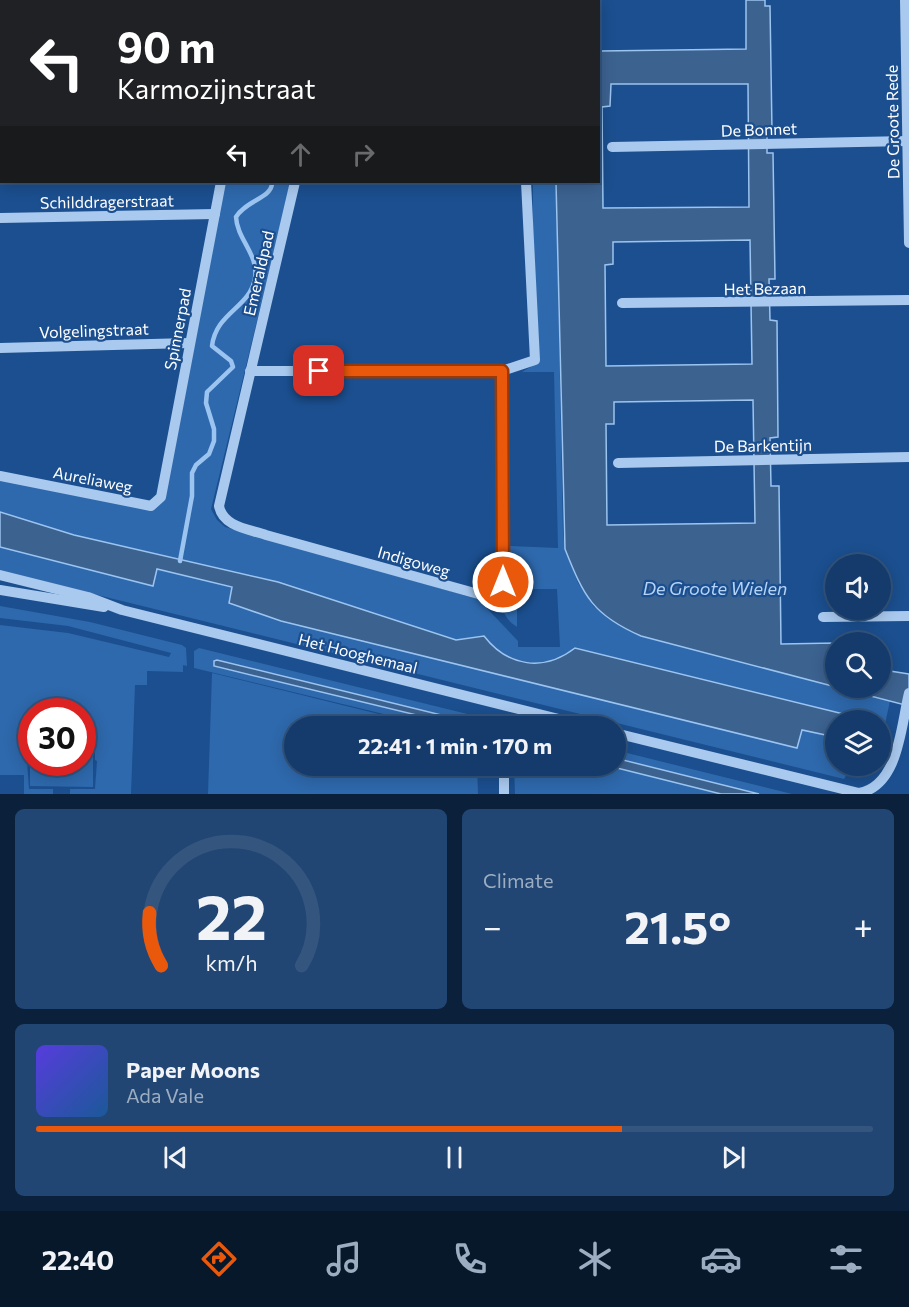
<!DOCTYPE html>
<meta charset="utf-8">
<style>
body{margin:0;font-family:Commissioner,sans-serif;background:#214673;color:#f1f3f6;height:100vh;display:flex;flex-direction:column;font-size:22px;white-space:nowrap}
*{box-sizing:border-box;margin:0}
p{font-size:20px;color:#9dadc1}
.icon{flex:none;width:33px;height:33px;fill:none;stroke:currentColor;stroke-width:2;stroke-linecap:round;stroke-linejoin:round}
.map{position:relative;height:794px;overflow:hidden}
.side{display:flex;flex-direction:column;gap:15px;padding:15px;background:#0b203b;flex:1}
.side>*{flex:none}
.top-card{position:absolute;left:0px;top:0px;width:600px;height:183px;box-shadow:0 3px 15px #0003,0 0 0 2px #33557e;background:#202124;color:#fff;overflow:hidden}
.tools{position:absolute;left:825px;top:554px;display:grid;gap:12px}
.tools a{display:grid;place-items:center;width:66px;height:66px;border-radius:50%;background:#143b6b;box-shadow:0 3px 15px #0003,0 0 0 2px #33557e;font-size:30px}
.speed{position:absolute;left:18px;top:698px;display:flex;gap:12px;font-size:30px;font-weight:700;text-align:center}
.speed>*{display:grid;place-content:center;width:78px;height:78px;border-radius:50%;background:#143b6b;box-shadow:0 3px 15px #0003,0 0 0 2px #33557e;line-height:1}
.speed .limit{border:9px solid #d22;background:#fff;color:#111}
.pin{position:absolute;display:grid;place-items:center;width:51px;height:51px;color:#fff;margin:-26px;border-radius:12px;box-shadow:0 3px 9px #0006}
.me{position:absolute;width:66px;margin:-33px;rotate:0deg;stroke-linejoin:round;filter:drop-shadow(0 0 4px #0008)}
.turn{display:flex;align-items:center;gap:21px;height:126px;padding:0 18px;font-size:27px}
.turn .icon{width:78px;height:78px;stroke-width:2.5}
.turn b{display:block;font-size:42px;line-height:51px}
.lanes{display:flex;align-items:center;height:57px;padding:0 18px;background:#0003;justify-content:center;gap:30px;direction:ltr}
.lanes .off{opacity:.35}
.big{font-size:45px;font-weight:700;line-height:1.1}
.side .widget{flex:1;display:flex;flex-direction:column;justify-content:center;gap:9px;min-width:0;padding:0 21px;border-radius:9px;background:#214673}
.side .dial{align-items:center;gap:0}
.dial svg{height:156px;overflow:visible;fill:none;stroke:#33557e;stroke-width:7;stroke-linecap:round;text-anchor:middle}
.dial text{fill:#f1f3f6;stroke:none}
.song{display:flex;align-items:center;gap:18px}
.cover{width:72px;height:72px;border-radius:9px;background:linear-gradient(135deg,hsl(250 70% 55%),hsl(210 70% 35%))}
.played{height:6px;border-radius:3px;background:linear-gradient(90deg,#ea580c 70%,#33557e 70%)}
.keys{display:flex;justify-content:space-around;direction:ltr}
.heat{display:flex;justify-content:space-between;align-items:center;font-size:33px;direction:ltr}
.side .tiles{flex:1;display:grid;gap:15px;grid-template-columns:1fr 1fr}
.widget:last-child{grid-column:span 2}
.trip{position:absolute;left:284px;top:716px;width:342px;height:60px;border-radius:30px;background:#143b6b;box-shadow:0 3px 15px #0003,0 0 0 2px #33557e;font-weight:700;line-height:60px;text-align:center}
.dock{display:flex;height:96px;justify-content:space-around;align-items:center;background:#08182b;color:#9dadc1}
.dock .icon{width:42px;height:42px}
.dock .on{color:#ea580c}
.dock b{font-size:27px;color:#f1f3f6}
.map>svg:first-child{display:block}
.green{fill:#2e69ad}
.water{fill:#3c6290;stroke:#9cc4f0;stroke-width:1.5;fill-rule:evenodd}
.pier{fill:#1b4f8f}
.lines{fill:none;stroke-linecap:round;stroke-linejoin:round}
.stream{stroke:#9cc4f0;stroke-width:4.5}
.minor{stroke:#a9c9ee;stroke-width:10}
.route-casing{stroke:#983908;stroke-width:15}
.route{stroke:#ea580c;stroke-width:10}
.labels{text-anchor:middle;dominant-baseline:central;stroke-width:4.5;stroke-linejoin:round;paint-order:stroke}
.street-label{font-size:16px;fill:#fff;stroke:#1b4f8f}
.water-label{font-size:18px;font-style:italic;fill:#b5d3f5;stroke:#1b4f8f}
</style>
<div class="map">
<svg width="909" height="794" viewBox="0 0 909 794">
<rect width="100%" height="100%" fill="#1b4f8f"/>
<g class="green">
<path d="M225,182h66l-80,327 6,11 8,7 253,72 40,42v6h42l-3,-58h-40v38c-13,-9 -15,-16 -15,-31l5,-5 3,-45 48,2 -4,-176h-32l10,-6 1,-184h23l7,351 2,16 13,34 16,24 47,29 249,65 -5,23 -4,-1 -1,-3h-12l-293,-72c-31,24 -67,20 -91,-12l-28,4 -178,-58 -205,-47 -73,-23v-33l154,29z"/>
<path d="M0,547l152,39 4,-17 76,18 -3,16 52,18 516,127 5,-19 33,8 1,28h16l-8,14 -844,-208z"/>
<path d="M0,606l90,16 92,23 4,3 1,18 -4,-1v7l-36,-1v14h-12l-4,109h-61v-5h25l2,-28 -2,-1v-17l-12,-1 -1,-31h-50l-1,31h-2v18l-2,1 2,28h24v5h-29v-19h-24v-150l68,8 101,24 2,-4 -103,-27 -68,-8z"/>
<path d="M199,648l317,78h-30l-272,-65v5l248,60h-29l-239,-58v-17z"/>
<path d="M212,673l215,53h-133v39h183l1,29h-270z"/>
<path d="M30,745l2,17h50l1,-16h10v41l-63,-1z"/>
<path d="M615,750l177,44h-33l-144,-36z"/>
<path d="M514,765h91l116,29h-206z"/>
</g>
<g class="water">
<path d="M552,0h48l1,51 145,-2v-49h19v6h5l2,125h-5v22h6l2,126h-6l1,41 7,1 1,116 -8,1 1,48h8l2,158 54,-1 1,44 -195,-51c-48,-21 -57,-39 -76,-87l-9,-367h42v-180zM611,84h137l1,123 -146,1 -1,-101 8,-1zM750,240l2,124 -146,2 -1,-101 8,-1v-22zM753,400l2,123 -148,2 -1,-101h8v-22z"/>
<path d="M0,512l74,23 204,47 178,58 28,-4c24,31 60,36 91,12l293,72h-32l-1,17 -33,-7 -5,18 -516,-127 -52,-18 3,-16 -75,-18 -4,17 -153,-39z"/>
<path d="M214,661l3,-1 269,66h-24l-248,-60z"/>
<path d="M881,661l9,10 19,3v32l-73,-19h44z"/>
<path d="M615,758l144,36h-38l-116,-29h10z"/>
</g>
<path class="pier" d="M888,722l21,5 -3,27 -24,-6z"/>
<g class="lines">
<g class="stream">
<path d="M246,2l1,-2"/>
<path d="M180,561l12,-65v-23l4,-8 13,-11 5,-13v-12l-8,-26 1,-11 26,-25 -2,-6 -19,-15c4,-34 38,-38 43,-68 4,-23 -18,-39 -19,-61 10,-17 37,-19 36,-35"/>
</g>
<g class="minor">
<path d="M521,0v2"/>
<path d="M905,0l4,243"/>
<path d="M225,2l2,-2"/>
<path d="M341,2l1,-2"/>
<path d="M0,13h2"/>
<path d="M612,147l295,-6"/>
<path d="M295,182l-76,324c4,21 30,23 47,29l223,62 8,-5 6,-10 -1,-211 33,-11 -9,-178"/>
<path d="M0,218l215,-4"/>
<path d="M622,303l287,-3"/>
<path d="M0,348l189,-5"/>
<path d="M250,371h252"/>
<path d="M618,463l291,-6"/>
<path d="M0,476l151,30 10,-9 60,-315"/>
<path d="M0,575l88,22 34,13 465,116"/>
<path d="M0,590l104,17"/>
<path d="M823,617l86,-1"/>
<path d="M615,733l244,60c40,-7 42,-68 50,-100"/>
<path d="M504,765v29"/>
</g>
</g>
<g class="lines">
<g class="route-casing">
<path id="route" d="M319,371h183l1,211"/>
</g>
<use href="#route" class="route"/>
</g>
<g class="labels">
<g class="street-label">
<text transform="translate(892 122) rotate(-91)">De Groote Rede</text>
<text transform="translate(759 129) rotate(-2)">De Bonnet</text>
<text transform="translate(107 201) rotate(-1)">Schilddragerstraat</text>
<text transform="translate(258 273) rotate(-77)">Emeraldpad</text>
<text transform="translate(765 288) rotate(-1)">Het Bezaan</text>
<text transform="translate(177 329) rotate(-79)">Spinnerpad</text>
<text transform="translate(94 330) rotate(-2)">Volgelingstraat</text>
<text transform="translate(763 445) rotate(-1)">De Barkentijn</text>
<text transform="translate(93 479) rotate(11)">Aureliaweg</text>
<text transform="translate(414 561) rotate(16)">Indigoweg</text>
<text transform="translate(358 653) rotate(14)">Het Hooghemaal</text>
</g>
<g class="water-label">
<text x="715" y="588">De Groote Wielen</text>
</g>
</g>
</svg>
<div class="tools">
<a><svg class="icon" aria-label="sound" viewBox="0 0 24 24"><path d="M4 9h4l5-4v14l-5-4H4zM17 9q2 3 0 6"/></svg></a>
<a><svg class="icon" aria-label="search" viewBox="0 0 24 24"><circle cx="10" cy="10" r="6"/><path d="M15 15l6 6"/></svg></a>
<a><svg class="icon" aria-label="layers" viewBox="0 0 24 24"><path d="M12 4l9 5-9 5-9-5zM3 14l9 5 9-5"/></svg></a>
</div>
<div class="speed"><div class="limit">30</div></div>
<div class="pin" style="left:319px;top:371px;background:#d93025"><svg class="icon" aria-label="arrive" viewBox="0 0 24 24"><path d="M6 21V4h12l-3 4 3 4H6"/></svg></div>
<svg class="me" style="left:503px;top:582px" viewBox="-20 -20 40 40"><circle r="17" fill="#ea580c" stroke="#fff" stroke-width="3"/><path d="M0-11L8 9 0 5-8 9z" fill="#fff"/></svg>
<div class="trip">22:41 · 1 min · 170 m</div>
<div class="top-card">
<div class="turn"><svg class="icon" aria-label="left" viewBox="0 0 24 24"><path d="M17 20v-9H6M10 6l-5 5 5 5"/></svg><div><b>90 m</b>Karmozijnstraat</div></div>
<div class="lanes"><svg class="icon" aria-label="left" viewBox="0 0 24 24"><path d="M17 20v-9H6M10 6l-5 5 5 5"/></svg><svg class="icon off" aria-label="ahead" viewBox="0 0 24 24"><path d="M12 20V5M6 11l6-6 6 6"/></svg><svg class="icon off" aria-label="right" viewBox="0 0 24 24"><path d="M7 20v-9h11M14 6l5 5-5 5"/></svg></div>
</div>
</div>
<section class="side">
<div class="tiles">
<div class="widget dial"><svg viewBox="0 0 100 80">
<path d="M14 69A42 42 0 1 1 86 69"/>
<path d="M14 69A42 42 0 0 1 8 42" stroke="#ea580c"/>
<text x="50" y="56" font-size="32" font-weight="700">22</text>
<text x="50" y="72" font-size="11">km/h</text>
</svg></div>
<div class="widget"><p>Climate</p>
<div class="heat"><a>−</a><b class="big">21.5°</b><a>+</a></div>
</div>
<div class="widget">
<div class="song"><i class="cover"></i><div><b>Paper Moons</b><p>Ada Vale</p></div></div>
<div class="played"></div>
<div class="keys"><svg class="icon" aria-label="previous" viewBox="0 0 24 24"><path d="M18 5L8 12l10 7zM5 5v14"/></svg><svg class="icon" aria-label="pause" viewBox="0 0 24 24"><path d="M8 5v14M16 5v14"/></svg><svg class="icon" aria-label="next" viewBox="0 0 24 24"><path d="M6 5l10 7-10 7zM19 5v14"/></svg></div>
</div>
</div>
</section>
<nav class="dock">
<b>22:40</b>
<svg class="icon on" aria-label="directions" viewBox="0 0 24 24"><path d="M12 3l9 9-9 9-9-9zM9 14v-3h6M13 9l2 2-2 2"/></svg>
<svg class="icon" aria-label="music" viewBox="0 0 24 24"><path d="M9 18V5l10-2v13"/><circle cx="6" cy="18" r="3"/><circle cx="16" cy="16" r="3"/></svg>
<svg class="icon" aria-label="phone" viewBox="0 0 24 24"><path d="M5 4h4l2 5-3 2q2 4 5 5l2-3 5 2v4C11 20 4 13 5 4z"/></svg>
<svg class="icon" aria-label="climate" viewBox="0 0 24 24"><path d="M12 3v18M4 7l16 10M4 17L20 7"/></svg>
<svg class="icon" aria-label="car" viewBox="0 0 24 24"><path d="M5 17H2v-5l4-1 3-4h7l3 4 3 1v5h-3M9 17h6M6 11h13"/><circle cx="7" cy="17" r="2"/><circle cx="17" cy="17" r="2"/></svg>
<svg class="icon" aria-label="filters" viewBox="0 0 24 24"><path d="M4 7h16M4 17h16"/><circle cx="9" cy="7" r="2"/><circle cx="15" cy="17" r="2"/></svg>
</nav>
